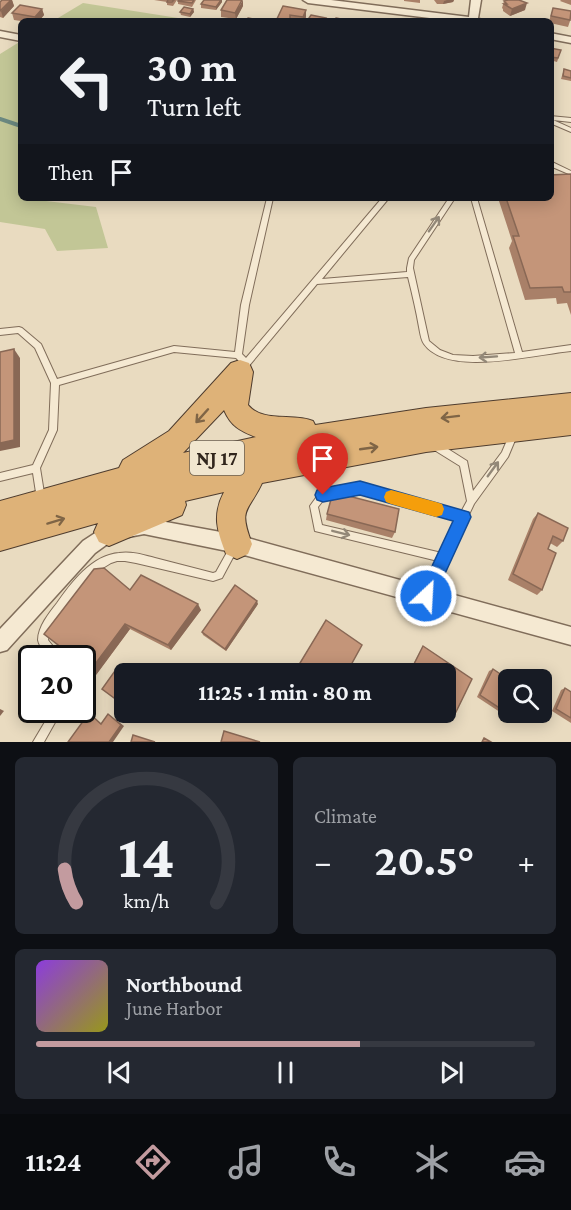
<!DOCTYPE html>
<meta charset="utf-8">
<style>
body{margin:0;font-family:"Crimson Pro",serif;background:#242831;color:#f1f3f6;height:100vh;display:flex;flex-direction:column;font-size:22px;white-space:nowrap}
*{box-sizing:border-box;margin:0}
p{font-size:20px;color:#9ea1a6}
.icon{flex:none;width:33px;height:33px;fill:none;stroke:currentColor;stroke-width:2;stroke-linecap:round;stroke-linejoin:round}
.map{position:relative;height:742px;overflow:hidden}
.side{display:flex;flex-direction:column;gap:15px;padding:15px;background:#0d0f14;flex:1}
.side>*{flex:none}
.guide{position:absolute;left:18px;top:18px;width:536px;height:183px;border-radius:9px;box-shadow:0 3px 15px #0003;background:#171b24;color:#f1f3f6;overflow:hidden}
.tools{position:absolute;left:498px;top:669px;display:grid;gap:12px}
.tools a{display:grid;place-items:center;width:54px;height:54px;border-radius:9px;background:#171b24;box-shadow:0 3px 15px #0003;font-size:30px}
.speed{position:absolute;left:18px;top:645px;display:flex;gap:12px;font-size:30px;font-weight:700;text-align:center}
.speed>*{display:grid;place-content:center;width:78px;height:78px;border-radius:50%;background:#171b24;box-shadow:0 3px 15px #0003;line-height:1}
.speed .limit{border:3px solid #111;border-radius:9px;background:#fff;color:#111}
.pin{position:absolute;display:grid;place-items:center;width:51px;height:51px;color:#fff;margin:-62px -26px;border-radius:50% 50% 50% 0;rotate:-45deg;box-shadow:0 0 6px #0007}
.pin .icon{rotate:45deg}
.me{position:absolute;width:66px;margin:-33px;rotate:25deg;stroke-linejoin:round;filter:drop-shadow(0 0 4px #0008)}
.turn{display:flex;align-items:center;gap:21px;height:126px;padding:0 30px;font-size:27px}
.turn .icon{width:78px;height:78px;stroke-width:2.5}
.turn b{display:block;font-size:42px;line-height:51px}
.then{display:flex;align-items:center;height:57px;padding:0 30px;background:#0003;gap:12px;font-size:22px}
.big{font-size:45px;font-weight:700;line-height:1.1}
.side .card{flex:1;display:flex;flex-direction:column;justify-content:center;gap:9px;min-width:0;padding:0 21px;border-radius:9px;background:#242831}
.side .dial{align-items:center;gap:0}
.dial svg{height:156px;overflow:visible;fill:none;stroke:#363941;stroke-width:7;stroke-linecap:round;text-anchor:middle}
.dial text{fill:#f1f3f6;stroke:none}
.song{display:flex;align-items:center;gap:18px}
.cover{width:72px;height:72px;border-radius:9px;background:linear-gradient(135deg,hsl(270 70% 55%),hsl(60 70% 35%))}
.played{height:6px;border-radius:3px;background:linear-gradient(90deg,#c39b9f 65%,#363941 65%)}
.keys{display:flex;justify-content:space-around;direction:ltr}
.heat{display:flex;justify-content:space-between;align-items:center;font-size:33px;direction:ltr}
.side .tiles{flex:1;display:grid;gap:15px;grid-template-columns:1fr 1fr}
.card:last-child{grid-column:span 2}
.trip{position:absolute;left:114px;top:663px;width:342px;height:60px;border-radius:9px;background:#171b24;box-shadow:0 3px 15px #0003;font-weight:700;line-height:60px;text-align:center}
.tabs{display:flex;height:96px;justify-content:space-around;align-items:center;background:#090b0e;color:#9ea1a6}
.tabs .icon{width:42px;height:42px}
.tabs .current{color:#c39b9f}
.tabs b{font-size:27px;color:#f1f3f6}
.map>svg:first-child{display:block}
.green{fill:#c2c696}
.lines{fill:none;stroke-linecap:round;stroke-linejoin:round}
.stream{stroke:#6b8880;stroke-width:4}
.service-casing{stroke:#806d5a;stroke-width:2}
.minor-casing{stroke:#806d5a;stroke-width:3}
.trunk-casing{stroke:#4e3c2e;stroke-width:2}
.service{fill:#f5e9d2;fill-rule:evenodd}
.minor{fill:#f5e9d2;fill-rule:evenodd}
.trunk{fill:#deb278;fill-rule:evenodd}
.wall{fill:#a98068}
.shaded-wall{fill:#896855}
.building{fill:#c49579;stroke:#896855;stroke-width:1.5}
.oneway{stroke:#938878}
.oneway2{stroke:#7f6546}
.route{fill:#1a73e8;stroke:#114b97;stroke-width:1.5}
.slow{fill:#f59e0b}
.labels{text-anchor:middle;dominant-baseline:central;stroke-width:5;stroke-linejoin:round;paint-order:stroke}
.shield{fill:#f1e6cf;stroke:#6b6052;stroke-width:1.5}
.shield-label{font-size:20px;font-weight:bold;fill:#31261d}
</style>
<div class="map">
<svg width="571" height="742" viewBox="0 0 571 742">
<rect width="100%" height="100%" fill="#e9dbc0"/>
<g class="green">
<path d="M83,3l114,18h-144z"/>
<path d="M21,41v157l75,9 12,41 -51,3 -12,-22 -45,-7v-168z"/>
</g>
<g class="lines">
<path class="stream" d="M0,119l21,7"/>
<g class="service-casing">
<g id="service">
<path d="M550,116l21,2v4l-18,-2 18,8v4l-21,-9z"/>
<path d="M550,161l21,10v4l-21,-9z"/>
<path d="M267,198h6l-24,107 -7,49 4,4 136,-160h7l-67,81 85,-7v-4l2,-10 40,-60h6l-41,62 -1,8 16,73 11,9 13,5 20,1 42,-3 -44,-155h6l45,154 49,-7v6c-35,3 -123,27 -147,-7 -3,-4 -4,-12 -5,-17 -3,-17 -7,-34 -11,-50l-91,7 -69,83h-6v-3l-6,-6 -62,-6 -115,33 -2,45 -17,38 5,31 -1,3 -3,1 -3,-1 -1,-3 -4,-26 -33,8v-8l33,-8 16,-35 2,-47 -16,-35 -17,-15 -18,2v-6l19,-2 3,1 19,16 16,35 117,-33 61,6 6,-47z"/>
<path d="M514,429l3,2 1,2 -10,24 -34,47 -45,95 -3,2 -3,-2 -2,-3 17,-35 -123,-30 -5,-25 10,-14 40,-8 101,28 6,-11 -7,-35 -29,-18 -1,-3 1,-3 3,-1 3,1 30,19 6,30 29,-39 9,-21zM360,492l98,28 -16,33 -120,-28 -4,-18 7,-9z"/>
<path d="M234,544l3,1 1,3 -16,30 -9,3 -77,-18 -11,-2h-8l-6,2 -13,8 -21,20 -23,32 -4,7 -2,10 12,15 2,3h-11c-4,-4 -12,-11 -13,-18 0,-13 11,-27 19,-37 14,-20 35,-48 62,-50 12,-2 25,2 36,5 19,5 39,10 58,15l3,-1 15,-27z"/>
<path d="M52,710h10l-18,32h-11z"/>
</g>
</g>
<g class="minor-casing">
<g id="minor">
<path d="M303,0h28l138,17 2,-17h10l-3,18 5,3h-29l-146,-18z"/>
<path d="M0,31l21,4v6l-21,-4z"/>
<path d="M550,33l21,4v6l-21,-4z"/>
<path d="M144,518l93,17 334,92v18l-334,-92 -93,-19 -31,6 -18,13 -88,97 -7,2v-23l83,-88 26,-17z"/>
</g>
</g>
<g class="trunk-casing">
<path id="trunk" d="M240,360l9,3 4,9 -5,33c15,18 44,8 65,16l2,4 111,-17 145,-15v42l-145,17 -164,31c-14,30 -24,24 -10,61l-4,10 -11,5 -11,-5c-9,-23 -14,-39 -2,-62l-39,9 1,4 -4,10 -73,31 -10,-4 -5,-10 4,-9 -98,28v-50l119,-33 4,-8 46,-29 62,-68zM224,410c7,16 16,21 32,27l-73,16z"/>
</g>
<use href="#service" class="service"/>
<use href="#minor" class="minor"/>
<use href="#trunk" class="trunk"/>
</g>
<g class="wall">
<path d="M2,0h10l2,6 -11,12 -3,-1v-15z"/>
<path d="M154,0h23l-4,6 -6,-1v-3z"/>
<path d="M196,0l-4,7 -14,-3v-3z"/>
<path d="M404,0h16v3l-16,-2z"/>
<path d="M434,0h20l-1,2 -10,2h-6z"/>
<path d="M561,0h10v5l-11,-4z"/>
<path d="M504,1l21,9 -15,6 -7,-5v-2l-1,-1z"/>
<path d="M222,2l-6,8 -15,-2v-4z"/>
<path d="M243,6l-7,13 -15,-2v-7z"/>
<path d="M283,6l23,4v7l-2,4h-28z"/>
<path d="M553,8l18,10 -3,9 -18,-4v-2h-1z"/>
<path d="M42,9l2,6 -5,6h-18l-7,-1 -2,-7z"/>
<path d="M193,9l1,3 -4,5 -9,-2 -1,-3z"/>
<path d="M550,48l11,2 -4,12 -7,-2z"/>
<path d="M564,69l7,2v10l-10,-2z"/>
<path d="M571,174v141l-4,-12 -10,1 -1,-6 -31,2 -16,-52 3,-7 -14,-43h52z"/>
<path d="M538,513l25,28 -6,6 -7,-4 -2,6 -6,41 -5,5 -29,-15 25,-61z"/>
<path d="M327,514l68,18 -3,6 -66,-18z"/>
<path d="M130,590l71,20 -30,40 -41,-21 -34,46z"/>
<path d="M258,604l-32,47 -23,-16 -1,-3z"/>
<path d="M326,620l21,54h-15l-6,-5 -3,5h-11l-12,-9v-2z"/>
<path d="M423,646l49,33 -16,33 -3,2 -7,-6v-34h-38z"/>
<path d="M493,669l20,48 -4,1 -32,-21 12,-26z"/>
<path d="M565,688l6,4v31l-19,-12 9,-21z"/>
</g>
<g class="shaded-wall">
<path d="M11,0h1l2,6 -11,12 -2,-7z"/>
<path d="M221,0h1v2l-6,8v-3z"/>
<path d="M243,0v6l-7,13 -1,-6z"/>
<path d="M447,0h7l-1,2 -10,2 1,-3z"/>
<path d="M527,3l-2,7 -15,6 2,-7z"/>
<path d="M42,9l2,6 -5,6h-3l-1,-4z"/>
<path d="M193,9l1,3 -4,5v-3z"/>
<path d="M306,10v7l-2,4h-1v-4z"/>
<path d="M14,349l6,9v89l-20,4v-8z"/>
<path d="M257,601l1,3 -32,47 -1,-2z"/>
<path d="M198,604l3,6 -30,40 -3,-5z"/>
<path d="M125,624l5,5 -34,46 -6,-4z"/>
<path d="M124,682v3l-9,14 -1,-1z"/>
<path d="M0,709l4,2 -4,5z"/>
<path d="M108,714l16,12 -11,16h-4z"/>
</g>
<g class="building">
<path d="M2,0h9l-11,11v-9z"/>
<path d="M168,0h6l-2,2h-5z"/>
<path d="M178,0h16l-2,3 -14,-2z"/>
<path d="M204,0h17l-5,7 -15,-3z"/>
<path d="M227,0h15l-7,13 -14,-3z"/>
<path d="M508,0h11l8,3 -15,6 -8,-5h3l-3,-3z"/>
<path d="M20,5l22,4 -7,8 -23,-4z"/>
<path d="M283,6l23,4 -3,7 -13,-2v6h-14z"/>
<path d="M184,7l9,2 -3,5 -10,-2z"/>
<path d="M553,8l18,3 -1,9 -19,-4z"/>
<path d="M311,15l15,3 -2,3h-17z"/>
<path d="M248,18l11,2 -1,1h-12z"/>
<path d="M336,18l15,3h-16z"/>
<path d="M550,48l11,2 -3,8 -8,-1z"/>
<path d="M564,69l7,2v7l-8,-2z"/>
<path d="M571,174v118h-7l-2,-5 -32,1 -17,-52h6l-13,-38h44v-23z"/>
<path d="M14,349v91l-14,3v-91z"/>
<path d="M333,492l66,17 -4,23 -68,-18z"/>
<path d="M538,513l30,15 -5,13 -10,-5 -5,13 8,4 -14,37 -29,-16z"/>
<path d="M104,568l26,22 11,-15 57,29 -30,41 -43,-21 -35,47 -8,-6v-7h-7l-31,-24 50,-65z"/>
<path d="M235,585l22,16 -32,48 -23,-17z"/>
<path d="M326,620l36,25 -16,29h-10l-9,-7 -4,7h-7l-16,-11z"/>
<path d="M423,646l49,33 -16,33 -10,-7v-31h-37z"/>
<path d="M117,668l8,6 -1,8 -10,16 -12,-9z"/>
<path d="M493,669l16,11 -1,32h6l-1,5 -33,-22z"/>
<path d="M565,688l6,4v26l-15,-9z"/>
<path d="M89,713l12,11 7,-10 13,11 -12,17h-41z"/>
<path d="M224,731l36,11h-39z"/>
<path d="M133,735l22,7h-24z"/>
<path d="M484,738l7,4h-9z"/>
</g>
<defs><path id="oneway-shaft" d="M-6 0H5M1.5-3L5.5 0L1.5 3" fill="none" stroke-width="1.6" stroke-linecap="round" stroke-linejoin="round" transform="scale(1.5)"/></defs>
<g class="oneway">
<use href="#oneway-shaft" transform="translate(434 224) rotate(-55)"/>
<use href="#oneway-shaft" transform="translate(488 357) rotate(176)"/>
<use href="#oneway-shaft" transform="translate(493 469) rotate(-54)"/>
<use href="#oneway-shaft" transform="translate(341 533) rotate(14)"/>
</g>
<g class="oneway2">
<use href="#oneway-shaft" transform="translate(202 416) rotate(132)"/>
<use href="#oneway-shaft" transform="translate(450 417) rotate(173)"/>
<use href="#oneway-shaft" transform="translate(369 448) rotate(-8)"/>
<use href="#oneway-shaft" transform="translate(56 521) rotate(-17)"/>
</g>
<path class="route" d="M360,481l109,31 2,5 -39,85 -6,2 -6,-2 -2,-6 35,-75 -93,-26 -37,7 -6,-2 -2,-5 2,-5 6,-2z"/>
<path class="slow" d="M391,490l45,12 6,2 2,5 -2,6 -6,2 -45,-13 -5,-2 -2,-5 2,-5z"/>
<g class="labels">
<rect class="shield" x="190" y="441" width="54" height="34" rx="4.5"/>
<g class="shield-label">
<text x="217" y="458">NJ 17</text>
</g>
</g>
</svg>
<div class="tools">
<a><svg class="icon" aria-label="search" viewBox="0 0 24 24"><circle cx="10" cy="10" r="6"/><path d="M15 15l6 6"/></svg></a>
</div>
<div class="speed"><div class="limit">20</div></div>
<div class="pin" style="left:323px;top:495px;background:#d93025"><svg class="icon" aria-label="arrive" viewBox="0 0 24 24"><path d="M6 21V4h12l-3 4 3 4H6"/></svg></div>
<svg class="me" style="left:426px;top:596px" viewBox="-20 -20 40 40"><circle r="17" fill="#1a73e8" stroke="#fff" stroke-width="3"/><path d="M0-11L8 9 0 5-8 9z" fill="#fff"/></svg>
<div class="trip">11:25 · 1 min · 80 m</div>
<div class="guide">
<div class="turn"><svg class="icon" aria-label="left" viewBox="0 0 24 24"><path d="M17 20v-9H6M10 6l-5 5 5 5"/></svg><div><b>30 m</b>Turn left</div></div>
<div class="then">Then<svg class="icon" aria-label="arrive" viewBox="0 0 24 24"><path d="M6 21V4h12l-3 4 3 4H6"/></svg></div>
</div>
</div>
<section class="side">
<div class="tiles">
<div class="card dial"><svg viewBox="0 0 100 80">
<path d="M14 69A42 42 0 1 1 86 69"/>
<path d="M14 69A42 42 0 0 1 8 52" stroke="#c39b9f"/>
<text x="50" y="56" font-size="32" font-weight="700">14</text>
<text x="50" y="72" font-size="11">km/h</text>
</svg></div>
<div class="card"><p>Climate</p>
<div class="heat"><a>−</a><b class="big">20.5°</b><a>+</a></div>
</div>
<div class="card">
<div class="song"><i class="cover"></i><div><b>Northbound</b><p>June Harbor</p></div></div>
<div class="played"></div>
<div class="keys"><svg class="icon" aria-label="previous" viewBox="0 0 24 24"><path d="M18 5L8 12l10 7zM5 5v14"/></svg><svg class="icon" aria-label="pause" viewBox="0 0 24 24"><path d="M8 5v14M16 5v14"/></svg><svg class="icon" aria-label="next" viewBox="0 0 24 24"><path d="M6 5l10 7-10 7zM19 5v14"/></svg></div>
</div>
</div>
</section>
<nav class="tabs">
<b>11:24</b>
<svg class="icon current" aria-label="directions" viewBox="0 0 24 24"><path d="M12 3l9 9-9 9-9-9zM9 14v-3h6M13 9l2 2-2 2"/></svg>
<svg class="icon" aria-label="music" viewBox="0 0 24 24"><path d="M9 18V5l10-2v13"/><circle cx="6" cy="18" r="3"/><circle cx="16" cy="16" r="3"/></svg>
<svg class="icon" aria-label="phone" viewBox="0 0 24 24"><path d="M5 4h4l2 5-3 2q2 4 5 5l2-3 5 2v4C11 20 4 13 5 4z"/></svg>
<svg class="icon" aria-label="climate" viewBox="0 0 24 24"><path d="M12 3v18M4 7l16 10M4 17L20 7"/></svg>
<svg class="icon" aria-label="car" viewBox="0 0 24 24"><path d="M5 17H2v-5l4-1 3-4h7l3 4 3 1v5h-3M9 17h6M6 11h13"/><circle cx="7" cy="17" r="2"/><circle cx="17" cy="17" r="2"/></svg>
</nav>
